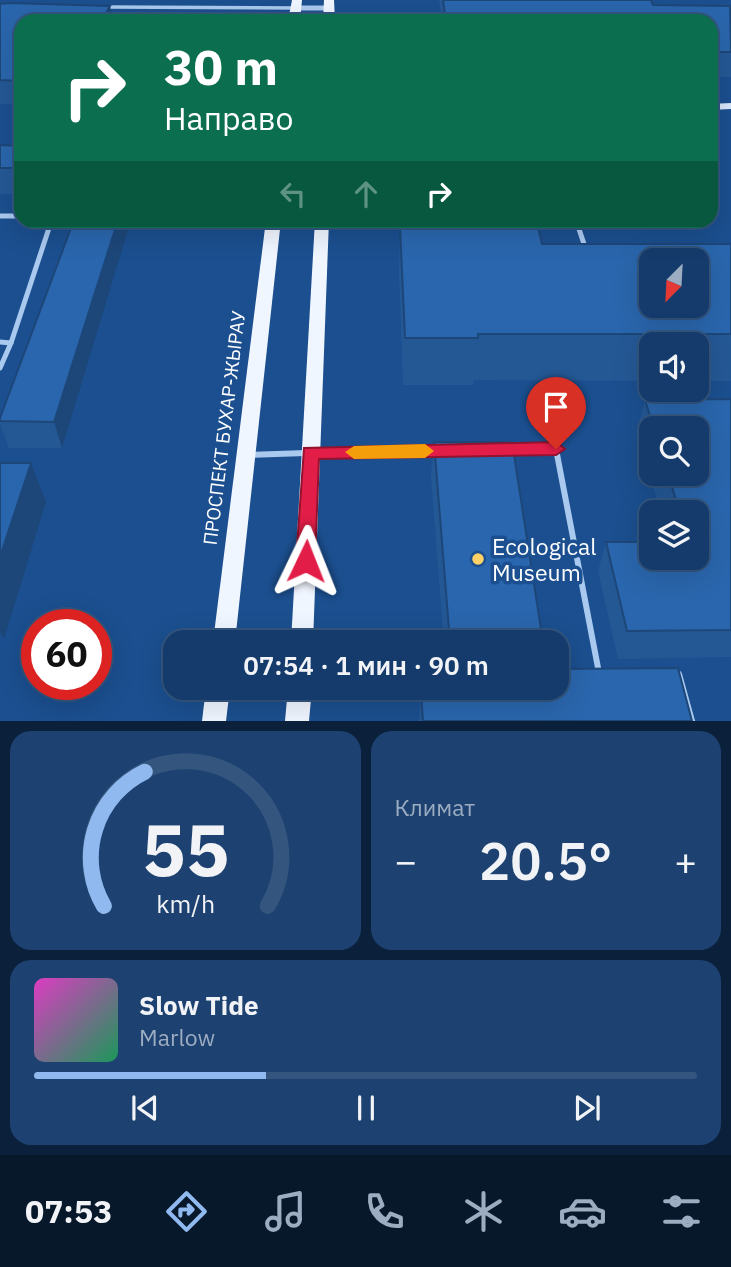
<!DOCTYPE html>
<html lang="ru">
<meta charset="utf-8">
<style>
body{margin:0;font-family:"IBM Plex Sans",sans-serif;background:#1d4271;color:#f1f3f6;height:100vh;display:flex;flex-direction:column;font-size:26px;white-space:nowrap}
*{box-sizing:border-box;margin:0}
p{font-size:23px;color:#9dadc1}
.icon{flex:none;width:38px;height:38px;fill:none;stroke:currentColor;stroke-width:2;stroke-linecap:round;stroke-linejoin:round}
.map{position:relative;height:721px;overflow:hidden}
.panel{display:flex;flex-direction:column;gap:10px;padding:10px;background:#0b203b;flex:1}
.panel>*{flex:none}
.top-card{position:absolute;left:14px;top:14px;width:704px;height:214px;border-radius:21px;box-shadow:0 7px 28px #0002,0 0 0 2px #33557e;background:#0b6e4f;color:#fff;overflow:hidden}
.needle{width:46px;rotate:204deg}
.controls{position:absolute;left:639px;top:248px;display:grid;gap:14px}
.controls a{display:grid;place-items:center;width:70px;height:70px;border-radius:14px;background:#143b6b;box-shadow:0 7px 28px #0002,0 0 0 2px #33557e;font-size:35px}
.speed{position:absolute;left:21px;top:609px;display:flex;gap:14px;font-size:35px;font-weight:700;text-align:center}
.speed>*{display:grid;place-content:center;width:91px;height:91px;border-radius:50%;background:#143b6b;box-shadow:0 7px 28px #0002,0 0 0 2px #33557e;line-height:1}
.speed .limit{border:10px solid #d22;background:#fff;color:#111}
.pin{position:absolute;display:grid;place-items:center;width:60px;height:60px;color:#fff;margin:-72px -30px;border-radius:50% 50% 50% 0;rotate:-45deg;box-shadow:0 0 7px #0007}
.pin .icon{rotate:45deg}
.me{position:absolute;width:77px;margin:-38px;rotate:2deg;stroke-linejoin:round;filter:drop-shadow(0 0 5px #0008)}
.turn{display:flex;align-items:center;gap:24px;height:147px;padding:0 35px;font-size:32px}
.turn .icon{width:91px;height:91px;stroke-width:2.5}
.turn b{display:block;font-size:49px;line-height:60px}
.lanes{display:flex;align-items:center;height:66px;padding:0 35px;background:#0003;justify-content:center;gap:35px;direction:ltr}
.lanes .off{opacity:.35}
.big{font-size:52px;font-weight:600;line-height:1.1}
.panel .widget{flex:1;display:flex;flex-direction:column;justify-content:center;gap:10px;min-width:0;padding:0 24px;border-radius:21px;background:#1d4271}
.panel .dial{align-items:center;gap:0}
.dial svg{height:182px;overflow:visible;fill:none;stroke:#33557e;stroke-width:7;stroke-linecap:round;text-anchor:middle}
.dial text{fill:#f1f3f6;stroke:none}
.song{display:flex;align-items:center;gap:21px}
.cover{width:84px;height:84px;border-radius:10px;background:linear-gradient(135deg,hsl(310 70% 55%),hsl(150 70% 35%))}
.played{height:7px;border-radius:4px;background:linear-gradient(90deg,#90b9f0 35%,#33557e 35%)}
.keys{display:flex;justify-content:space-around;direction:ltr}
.heat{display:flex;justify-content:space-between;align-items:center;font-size:38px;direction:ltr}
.panel .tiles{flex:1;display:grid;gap:10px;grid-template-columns:1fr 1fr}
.widget:last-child{grid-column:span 2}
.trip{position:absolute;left:163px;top:630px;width:406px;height:70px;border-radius:21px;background:#143b6b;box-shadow:0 7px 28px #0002,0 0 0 2px #33557e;font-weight:600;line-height:70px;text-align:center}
.tabs{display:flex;height:112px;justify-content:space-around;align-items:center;background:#08182b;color:#9dadc1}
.tabs .icon{width:49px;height:49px}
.tabs .active{color:#90b9f0}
.tabs b{font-size:32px;color:#f1f3f6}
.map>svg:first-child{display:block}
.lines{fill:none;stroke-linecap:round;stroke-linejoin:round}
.lane-far2{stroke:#a9c9ee;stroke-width:3.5}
.lane-far1{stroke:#a9c9ee;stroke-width:5}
.lane{stroke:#a9c9ee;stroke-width:6}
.street{stroke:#a9c9ee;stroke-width:5}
.secondary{fill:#d6e6fa;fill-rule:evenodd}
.primary{fill:#f0f6ff;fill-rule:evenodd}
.wall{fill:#245895;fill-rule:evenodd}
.shaded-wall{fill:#1d4779}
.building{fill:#2a66ad;stroke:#1d4779;stroke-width:2;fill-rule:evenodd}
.route{fill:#e11d48;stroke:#92132f;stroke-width:2}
.slow{fill:#f59e0b}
.poi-dot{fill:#ffd166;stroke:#1b4f8f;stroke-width:2.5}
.labels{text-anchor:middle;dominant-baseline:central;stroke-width:7;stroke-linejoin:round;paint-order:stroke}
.street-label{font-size:19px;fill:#fff;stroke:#1b4f8f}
.near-poi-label{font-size:23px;fill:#fff;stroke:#1b4f8f;text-anchor:start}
</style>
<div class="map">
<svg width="731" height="721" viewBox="0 0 731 721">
<rect width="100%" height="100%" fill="#1b4f8f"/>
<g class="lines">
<path class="lane-far2" d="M106,7l190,1"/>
<g class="lane-far1">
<path d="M710,196v10"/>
<path d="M0,216h21"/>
<path d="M576,220l9,27"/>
<path d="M0,342l11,1 40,-121 -7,-2"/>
<path d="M0,368l11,-25"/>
</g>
<g class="lane">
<path d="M508,449h48l43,224"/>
<path d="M315,453l124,-2"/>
<path d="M249,455l57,-2"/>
<path d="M679,674l13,47"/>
</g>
<path class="street" d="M296,8h33"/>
<path class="secondary" d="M731,103v6l-21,1v-6z"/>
<g class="primary">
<path d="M292,0h10l-2,21h-12z"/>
<path d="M324,0h10l1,21h-12z"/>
<path d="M266,220h15l-46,422h-22z"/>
<path d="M315,220h14l-16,422h-22z"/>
<path d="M206,688h24l-4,33h-24z"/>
<path d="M288,688h24l-3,33h-24z"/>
</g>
</g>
<g class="wall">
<path d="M439,0h212l2,5 78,2v70h-21v-56h-268z"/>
<path d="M0,4l21,17v84l-21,-1z"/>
<path d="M0,145l21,1v48h-21z"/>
<path d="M74,220l-12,228h-53l-9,-24v-6z"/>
<path d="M400,227l142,17h189v137h-35v-36h-45v36l-177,-1 -1,5h-70l-4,-112z"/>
<path d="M731,399v258l-113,2 -20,-88 8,-29 90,16v-45h-35l-24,-82 8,-31zM651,429h45v45h-45z"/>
<path d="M434,442l109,200h-99l-13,-166z"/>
<path d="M447,688h109l136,33h-273l2,-28h27z"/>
</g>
<g class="shaded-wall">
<path d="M110,6l3,15 -8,-6z"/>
<path d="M118,220h13l-69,228 -8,-26z"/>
<path d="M31,463l15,39 -42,137 -4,-7v-75z"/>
</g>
<g class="building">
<path d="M443,0h208l2,5 77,1 1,46h-21v-31h-264z"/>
<path d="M8,3l102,3 -5,9h31l-2,6h-113v60l-21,-1v-76z"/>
<path d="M0,145l21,1v22h-21z"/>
<path d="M74,220h44l-64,202 -54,-1v-3z"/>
<path d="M400,227h138l4,17h189v90h-253v4h-73zM651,261h45v45h-45z"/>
<path d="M731,399v231l-104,1 -21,-89h45v16h45v-45h-16l-12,-39h28v-45h-42l-9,-29z"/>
<path d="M434,442h78l31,200h-93z"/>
<path d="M0,463h31l-31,94z"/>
<path d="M678,668l14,53h-269l-2,-28h33l-1,-5h103v-19z"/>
</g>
<path class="route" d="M556,442l9,7 -9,6 -237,4 -4,102 -3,6h-13l-3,-6 8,-113z"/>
<path class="slow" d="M425,444l9,7 -9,7 -71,1 -9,-7 9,-6z"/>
<circle class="poi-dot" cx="478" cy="559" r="7"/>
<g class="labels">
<g class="street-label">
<text transform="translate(224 428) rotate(-83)">ПРОСПЕКТ БУХАР-ЖЫРАУ</text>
</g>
<g class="near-poi-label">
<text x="492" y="546">Ecological<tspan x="492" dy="26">Museum</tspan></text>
</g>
</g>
</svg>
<div class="controls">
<a><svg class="needle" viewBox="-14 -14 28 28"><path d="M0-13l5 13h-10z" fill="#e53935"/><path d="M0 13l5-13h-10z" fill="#9dadc1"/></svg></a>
<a><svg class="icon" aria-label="sound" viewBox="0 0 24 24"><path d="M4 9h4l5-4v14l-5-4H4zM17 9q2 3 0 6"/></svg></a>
<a><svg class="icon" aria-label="search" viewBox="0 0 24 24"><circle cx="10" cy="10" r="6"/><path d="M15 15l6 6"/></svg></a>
<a><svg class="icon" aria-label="layers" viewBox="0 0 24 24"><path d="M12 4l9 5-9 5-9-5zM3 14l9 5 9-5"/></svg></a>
</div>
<div class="speed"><div class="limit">60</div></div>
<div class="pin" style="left:556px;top:449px;background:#d93025"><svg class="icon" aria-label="arrive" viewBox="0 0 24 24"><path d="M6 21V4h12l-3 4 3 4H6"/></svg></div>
<svg class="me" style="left:306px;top:561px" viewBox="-20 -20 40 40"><path d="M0-17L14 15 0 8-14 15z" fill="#e11d48" stroke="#fff" stroke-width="4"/></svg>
<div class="trip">07:54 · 1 мин · 90 m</div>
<div class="top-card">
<div class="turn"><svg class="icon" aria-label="right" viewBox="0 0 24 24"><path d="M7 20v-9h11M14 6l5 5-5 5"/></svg><div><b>30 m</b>Направо</div></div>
<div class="lanes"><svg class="icon off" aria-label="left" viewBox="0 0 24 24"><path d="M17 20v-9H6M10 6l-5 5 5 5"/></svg><svg class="icon off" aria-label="ahead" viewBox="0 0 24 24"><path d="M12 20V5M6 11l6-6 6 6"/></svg><svg class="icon" aria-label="right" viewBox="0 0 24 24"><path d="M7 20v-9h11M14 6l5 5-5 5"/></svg></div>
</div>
</div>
<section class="panel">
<div class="tiles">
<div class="widget dial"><svg viewBox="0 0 100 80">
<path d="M14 69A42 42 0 1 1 86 69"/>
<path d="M14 69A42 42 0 0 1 32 10" stroke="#90b9f0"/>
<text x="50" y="56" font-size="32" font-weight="700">55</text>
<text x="50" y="72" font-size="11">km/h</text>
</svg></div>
<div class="widget"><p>Климат</p>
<div class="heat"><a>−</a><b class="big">20.5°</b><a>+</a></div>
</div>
<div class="widget">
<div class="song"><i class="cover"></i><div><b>Slow Tide</b><p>Marlow</p></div></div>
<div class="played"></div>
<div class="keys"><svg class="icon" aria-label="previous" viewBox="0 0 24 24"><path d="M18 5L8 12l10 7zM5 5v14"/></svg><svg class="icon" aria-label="pause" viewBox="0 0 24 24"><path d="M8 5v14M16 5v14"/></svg><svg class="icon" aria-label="next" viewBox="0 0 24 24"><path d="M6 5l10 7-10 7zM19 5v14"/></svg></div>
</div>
</div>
</section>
<nav class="tabs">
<b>07:53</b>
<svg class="icon active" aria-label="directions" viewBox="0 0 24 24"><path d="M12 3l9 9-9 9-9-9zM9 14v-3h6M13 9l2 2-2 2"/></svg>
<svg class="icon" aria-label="music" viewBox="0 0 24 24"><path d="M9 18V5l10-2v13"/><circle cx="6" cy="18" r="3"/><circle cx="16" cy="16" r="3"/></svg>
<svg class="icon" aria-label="phone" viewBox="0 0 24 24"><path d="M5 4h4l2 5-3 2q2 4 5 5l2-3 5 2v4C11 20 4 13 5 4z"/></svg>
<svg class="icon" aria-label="climate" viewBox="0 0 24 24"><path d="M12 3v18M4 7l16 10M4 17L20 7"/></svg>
<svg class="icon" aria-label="car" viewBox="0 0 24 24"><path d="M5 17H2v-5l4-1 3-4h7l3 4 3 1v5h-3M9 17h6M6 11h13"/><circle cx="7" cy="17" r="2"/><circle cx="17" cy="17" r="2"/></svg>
<svg class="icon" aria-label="filters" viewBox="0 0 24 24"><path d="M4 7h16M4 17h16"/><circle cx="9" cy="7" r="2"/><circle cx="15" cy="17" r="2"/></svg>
</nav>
